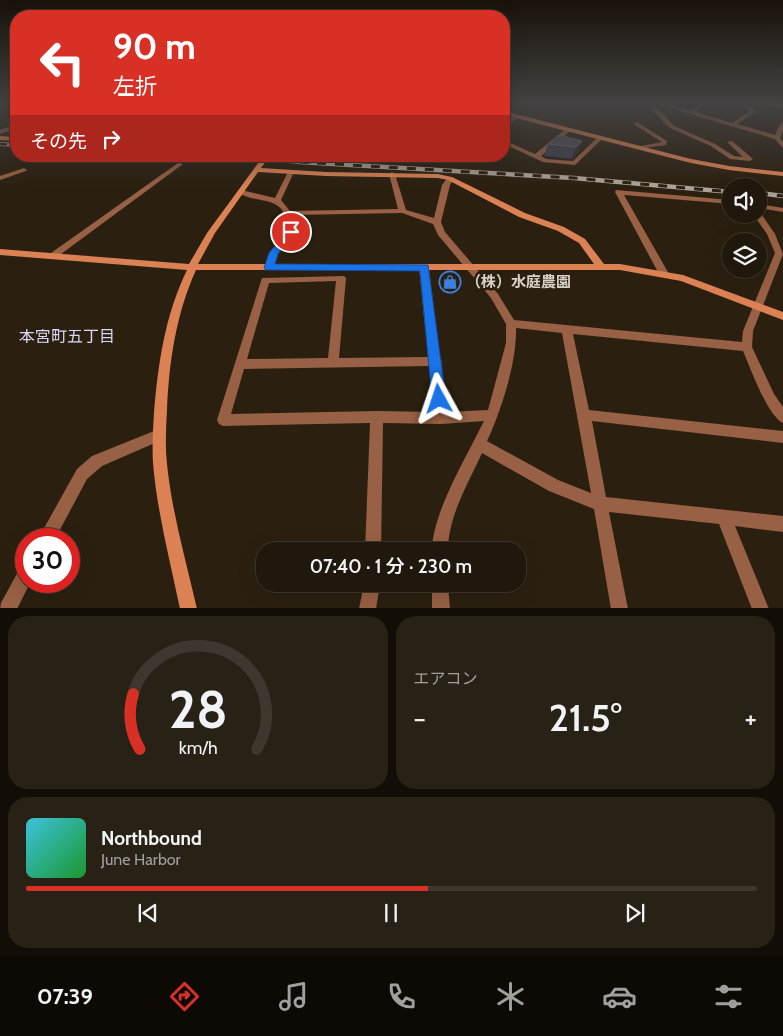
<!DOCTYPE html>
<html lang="ja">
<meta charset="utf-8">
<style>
body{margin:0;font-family:Cabin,"Noto Sans JP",sans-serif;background:#282115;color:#f1f3f6;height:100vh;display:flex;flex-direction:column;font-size:19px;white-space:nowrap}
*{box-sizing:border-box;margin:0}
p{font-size:16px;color:#a2a09d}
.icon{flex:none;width:28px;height:28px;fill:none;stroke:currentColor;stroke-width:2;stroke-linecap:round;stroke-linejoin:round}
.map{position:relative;height:608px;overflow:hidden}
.details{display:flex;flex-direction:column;gap:8px;padding:8px;background:#120d07;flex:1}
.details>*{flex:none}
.hud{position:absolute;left:10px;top:10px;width:500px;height:152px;border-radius:20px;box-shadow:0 5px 20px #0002,0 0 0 1px #3d372d;background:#d93025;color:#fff;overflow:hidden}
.buttons{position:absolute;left:722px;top:178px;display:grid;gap:10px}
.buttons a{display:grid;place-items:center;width:45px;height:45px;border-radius:50%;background:#20180c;box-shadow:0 5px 20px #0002,0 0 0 1px #3d372d;font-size:25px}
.speed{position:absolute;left:15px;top:528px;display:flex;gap:10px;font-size:25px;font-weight:700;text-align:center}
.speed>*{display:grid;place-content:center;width:65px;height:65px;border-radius:50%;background:#20180c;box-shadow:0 5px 20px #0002,0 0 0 1px #3d372d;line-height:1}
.speed .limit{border:8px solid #d22;background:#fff;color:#111}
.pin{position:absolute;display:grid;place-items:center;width:42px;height:42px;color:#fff;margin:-21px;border:2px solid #fff;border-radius:50%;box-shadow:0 1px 5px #0007}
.me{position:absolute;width:55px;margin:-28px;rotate:355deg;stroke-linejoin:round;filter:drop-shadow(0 0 4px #0008)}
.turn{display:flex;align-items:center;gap:18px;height:105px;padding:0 20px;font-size:22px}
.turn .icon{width:65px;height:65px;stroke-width:2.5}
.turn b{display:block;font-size:35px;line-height:42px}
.then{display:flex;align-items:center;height:48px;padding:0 20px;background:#0003;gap:10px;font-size:19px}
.big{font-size:38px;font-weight:600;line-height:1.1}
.details .tile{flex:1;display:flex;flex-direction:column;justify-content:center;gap:8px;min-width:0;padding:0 18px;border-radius:20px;background:#282115}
.details .dial{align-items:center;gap:0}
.dial svg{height:130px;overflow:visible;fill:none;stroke:#3d372d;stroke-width:7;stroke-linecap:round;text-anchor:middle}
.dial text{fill:#f1f3f6;stroke:none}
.song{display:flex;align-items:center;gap:15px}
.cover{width:60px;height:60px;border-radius:8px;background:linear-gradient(135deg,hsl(190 70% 55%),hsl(130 70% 35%))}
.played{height:5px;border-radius:2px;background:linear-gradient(90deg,#d93025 55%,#3d372d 55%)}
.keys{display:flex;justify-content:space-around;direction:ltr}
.heat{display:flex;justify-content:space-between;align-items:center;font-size:28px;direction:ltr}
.details .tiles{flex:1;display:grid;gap:8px;grid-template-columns:1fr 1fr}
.tile:last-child{grid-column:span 2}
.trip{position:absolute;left:256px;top:542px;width:270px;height:50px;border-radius:20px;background:#20180c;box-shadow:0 5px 20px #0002,0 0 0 1px #3d372d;font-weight:600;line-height:50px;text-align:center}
.tabs{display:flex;height:80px;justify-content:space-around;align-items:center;background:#0d0a05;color:#a2a09d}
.tabs .icon{width:35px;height:35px}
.tabs .current{color:#d93025}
.tabs b{font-size:22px;color:#f1f3f6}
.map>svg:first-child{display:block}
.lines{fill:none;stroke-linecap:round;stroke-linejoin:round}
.street{fill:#986044;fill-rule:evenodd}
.secondary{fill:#db8154;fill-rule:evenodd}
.rail-far1-casing{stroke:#aba398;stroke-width:4}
.rail-casing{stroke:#aba398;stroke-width:4.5}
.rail-far1{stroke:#2b2010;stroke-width:2.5;stroke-dasharray:7;stroke-linecap:butt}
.rail{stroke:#2b2010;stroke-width:3;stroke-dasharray:9;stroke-linecap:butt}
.secondary-bridge{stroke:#db8154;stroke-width:6}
.wall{fill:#3f3e4e}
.shaded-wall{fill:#302b30}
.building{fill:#4f4e5b;stroke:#65636c}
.route{fill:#1a73e8;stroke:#114b97}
.labels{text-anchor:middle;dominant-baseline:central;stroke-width:5;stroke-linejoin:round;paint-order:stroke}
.poi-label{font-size:15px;font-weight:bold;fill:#d9d2c8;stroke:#2b2010;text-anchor:start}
.neighbourhood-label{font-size:16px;fill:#d8d8f6;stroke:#2b2010}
</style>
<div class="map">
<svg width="783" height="609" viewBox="0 0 783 609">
<rect width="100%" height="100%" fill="#2b2010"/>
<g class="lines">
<g class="street">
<path d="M647,102h14l30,9 11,-9h6l-12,10 36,11 17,-11 -6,-10h6l6,10 -18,12 38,11 5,-11 3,-2v9l-3,7 3,4v6l-8,-9 -122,-36 21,23 41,18 19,12 9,1 -16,-15 5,-1 21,18 -3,2 -20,-2 -19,-13 -41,-18 -18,-18z"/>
<path d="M755,102l28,1v4l-26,-3z"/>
<path d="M515,115l5,1 -16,12v-5z"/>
<path d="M637,122l30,19 -1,4 -30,4v-2l26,-5 -27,-17 -1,-1z"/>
<path d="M16,124v4l-16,6v-4z"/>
<path d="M566,129l5,1 -30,26 5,3 27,2 25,-24 5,1 -28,27 -32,-3 -39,-18v-4l2,1 29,13z"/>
<path d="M398,156h23l2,2 -3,2z"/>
<path d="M178,163l5,1 -126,93h-6l-1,-2 1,-2z"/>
<path d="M24,168l3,2 -1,1 -26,9v-4z"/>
<path d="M291,170l3,2 -13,28 9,11 108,-2 -9,-35 3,-2 3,2 11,36 28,8 8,-33 6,-8h4l2,1 -4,7 -9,37 4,10 53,62 16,26 228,22 1,-11 32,-78 -8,-19 -14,-20 7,-2 15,22 8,20 -30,77 -1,16 22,47 9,13v16c-15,-6 -33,-56 -40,-72l-170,-17 16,76 194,21v12l-191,-22 14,76 177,19v16l-48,-6 34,83h-17l-33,-85 -110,-12 19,97h-17l-17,-100 -45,-18 -67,-38c-14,31 -34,63 -34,98h-16c0,-38 35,-95 52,-130l-43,3 -58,-1 -2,128h-16l5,-128 -147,3 -4,-2 -2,-4 45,-142 82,-2 2,2 -7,80 89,-1 -9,-89 5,-3 5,3 11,90 2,3 -2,2 7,49 41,-2 18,-67v-19l-15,-26 -53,-63 -5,-11 -31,-11 -110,2 3,17 -17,22 -6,16h-6l-2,-2 6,-15 17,-21c1,-40 -29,-26 -50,-40l4,-2 34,8 13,-26zM336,281l-8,77 -81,1 22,-76zM516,328l46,5 29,160 -33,-13 -71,-39c14,-30 30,-79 29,-113zM429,366l5,46 -57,-1 -146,3 13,-45z"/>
<path d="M616,190l115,10v4l-107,-9 45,79 -5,3 -5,-3 -44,-82z"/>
<path d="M759,204l24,4v4l-24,-4z"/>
<path d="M159,429l5,2 2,4 -2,4 -62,27 -15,13 -32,60h-17l39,-70 15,-13z"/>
<path d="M26,566v15h5l-14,28h-17l1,-6 19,-35z"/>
<path d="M364,584h16l-4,25h-17z"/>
<path d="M432,584h16l2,25h-18z"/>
</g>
<g class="secondary">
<path d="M504,111l187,48 38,7 54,6v4l-54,-6 -38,-7 -187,-48z"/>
<path d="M0,136l16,1v4l-16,-1z"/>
<path d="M261,161l3,2 -3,5 65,4 112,2 14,3 73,36 39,14 21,12 19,25h16l63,11 100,37v8l-102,-39 -61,-11h-424c-20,44 -27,92 -29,140 -1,18 -2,36 0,54 5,49 19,97 30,145h-17c-10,-49 -23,-97 -27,-146 -1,-17 0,-33 1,-50 4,-49 11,-98 33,-143l-187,-15v-6l189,15 18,-31 52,-71zM258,172l68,4 112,2 10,2 71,37 39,14 21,12 15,21h-396l17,-31z"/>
</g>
<g class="rail-far1-casing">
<g id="rail-far1">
<path d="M0,144l16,1"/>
<path d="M206,156l114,7"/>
</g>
</g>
<g class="rail-casing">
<g id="rail">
<path d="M299,162l275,16 157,14"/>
<path d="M759,193l24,3"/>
</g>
</g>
<use href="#rail-far1" class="rail-far1"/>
<use href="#rail" class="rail"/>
<path class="secondary-bridge" d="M261,163l5,-7"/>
</g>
<path class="wall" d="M582,141l-4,12 -6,6 -28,-3 4,-12z"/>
<path class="shaded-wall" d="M582,141l-4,12 -6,6 4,-12z"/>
<path class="building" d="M559,135l23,6 -6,6 -28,-3z"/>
<linearGradient id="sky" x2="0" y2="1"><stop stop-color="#181209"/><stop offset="0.55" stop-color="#444242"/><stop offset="1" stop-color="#444242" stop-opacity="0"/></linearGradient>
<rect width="783" height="187" fill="url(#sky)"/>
<path class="route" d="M291,229l5,3 -18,22 -3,10 153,1 18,134 -2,5 -5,1 -5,-1 -2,-5 -12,-128 -154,-1 -2,-2 5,-15 19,-23z"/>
<defs>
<g id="shop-ring" transform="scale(1.125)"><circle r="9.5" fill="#2b2010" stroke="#3f7fe0" stroke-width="1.5"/><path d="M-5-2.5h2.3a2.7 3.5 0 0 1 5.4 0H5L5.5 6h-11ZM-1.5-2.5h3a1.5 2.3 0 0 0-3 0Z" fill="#3f7fe0"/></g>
</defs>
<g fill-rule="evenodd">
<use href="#shop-ring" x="450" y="282"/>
</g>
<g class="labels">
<g class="poi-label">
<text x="466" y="282">（株）水庭農園</text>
</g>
<g class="neighbourhood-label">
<text x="67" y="336">本宮町五丁目</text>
</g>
</g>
</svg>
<div class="buttons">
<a><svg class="icon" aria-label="sound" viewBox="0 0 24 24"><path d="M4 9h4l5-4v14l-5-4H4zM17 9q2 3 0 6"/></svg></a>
<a><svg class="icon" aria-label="layers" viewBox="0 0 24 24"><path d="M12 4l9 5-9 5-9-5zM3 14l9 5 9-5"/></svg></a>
</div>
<div class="speed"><div class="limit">30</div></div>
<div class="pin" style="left:291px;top:232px;background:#d93025"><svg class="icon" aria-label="arrive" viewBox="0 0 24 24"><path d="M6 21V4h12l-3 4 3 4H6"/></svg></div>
<svg class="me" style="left:439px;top:399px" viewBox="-20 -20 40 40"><path d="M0-17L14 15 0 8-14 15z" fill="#1a73e8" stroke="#fff" stroke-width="4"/></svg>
<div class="trip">07:40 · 1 分 · 230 m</div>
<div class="hud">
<div class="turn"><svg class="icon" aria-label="left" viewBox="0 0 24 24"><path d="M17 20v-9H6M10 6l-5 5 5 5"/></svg><div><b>90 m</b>左折</div></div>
<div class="then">その先<svg class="icon" aria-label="right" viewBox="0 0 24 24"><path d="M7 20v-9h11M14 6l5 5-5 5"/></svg></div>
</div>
</div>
<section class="details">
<div class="tiles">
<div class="tile dial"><svg viewBox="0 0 100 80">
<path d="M14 69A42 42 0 1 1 86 69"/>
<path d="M14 69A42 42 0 0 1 10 35" stroke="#d93025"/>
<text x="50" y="56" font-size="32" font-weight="700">28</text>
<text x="50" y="72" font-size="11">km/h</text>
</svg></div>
<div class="tile"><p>エアコン</p>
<div class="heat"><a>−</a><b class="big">21.5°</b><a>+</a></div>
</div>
<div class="tile">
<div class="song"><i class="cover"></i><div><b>Northbound</b><p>June Harbor</p></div></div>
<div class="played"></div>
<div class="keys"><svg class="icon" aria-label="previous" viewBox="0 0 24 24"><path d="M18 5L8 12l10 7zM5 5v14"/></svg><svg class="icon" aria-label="pause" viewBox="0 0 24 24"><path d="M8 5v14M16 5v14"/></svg><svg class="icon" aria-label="next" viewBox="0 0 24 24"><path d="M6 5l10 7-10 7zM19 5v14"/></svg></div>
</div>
</div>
</section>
<nav class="tabs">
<b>07:39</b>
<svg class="icon current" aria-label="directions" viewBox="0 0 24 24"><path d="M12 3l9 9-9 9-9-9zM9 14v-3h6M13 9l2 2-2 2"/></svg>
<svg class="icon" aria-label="music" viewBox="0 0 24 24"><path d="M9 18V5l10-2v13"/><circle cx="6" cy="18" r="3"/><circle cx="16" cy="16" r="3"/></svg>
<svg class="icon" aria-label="phone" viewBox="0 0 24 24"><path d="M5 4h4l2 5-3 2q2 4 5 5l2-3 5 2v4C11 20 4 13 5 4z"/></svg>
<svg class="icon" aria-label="climate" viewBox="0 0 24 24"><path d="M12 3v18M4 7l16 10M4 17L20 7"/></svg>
<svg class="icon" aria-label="car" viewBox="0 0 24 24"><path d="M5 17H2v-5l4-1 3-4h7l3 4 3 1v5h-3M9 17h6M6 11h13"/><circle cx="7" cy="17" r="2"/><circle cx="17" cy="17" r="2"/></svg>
<svg class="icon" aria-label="filters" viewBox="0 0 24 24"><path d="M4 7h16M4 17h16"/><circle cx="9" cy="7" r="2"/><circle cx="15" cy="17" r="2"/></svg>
</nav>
